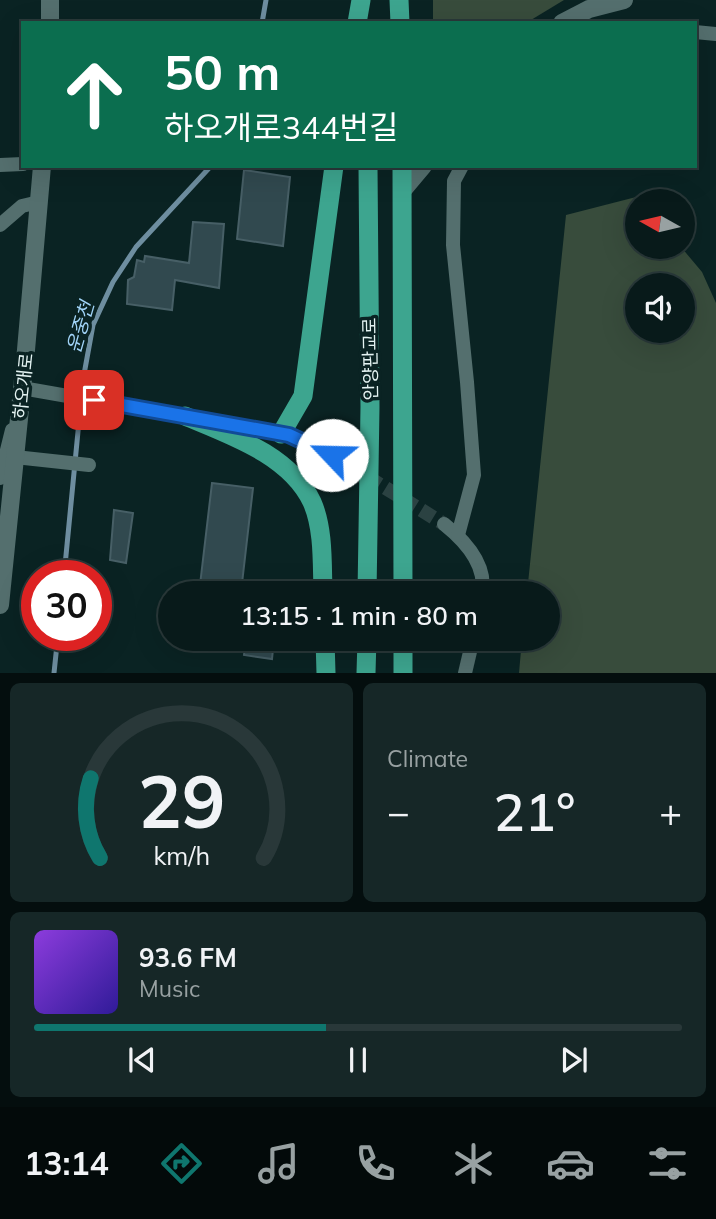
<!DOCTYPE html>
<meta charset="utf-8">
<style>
body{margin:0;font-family:Mulish,"Noto Sans KR",sans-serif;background:#162727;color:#f1f3f6;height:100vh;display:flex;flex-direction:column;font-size:26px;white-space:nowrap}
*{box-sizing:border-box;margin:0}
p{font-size:23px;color:#98a1a2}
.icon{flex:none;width:38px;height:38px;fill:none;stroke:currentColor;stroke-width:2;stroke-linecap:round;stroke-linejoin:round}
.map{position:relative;height:673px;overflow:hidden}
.sheet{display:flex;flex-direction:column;gap:10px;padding:10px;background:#040e0e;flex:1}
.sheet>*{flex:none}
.banner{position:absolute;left:21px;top:21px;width:676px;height:147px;border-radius:0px;box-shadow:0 7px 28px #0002,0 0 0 2px #293839;background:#0b6e4f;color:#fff;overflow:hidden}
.needle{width:46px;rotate:278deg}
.buttons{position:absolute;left:625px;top:189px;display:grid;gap:14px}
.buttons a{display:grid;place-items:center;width:70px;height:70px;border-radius:50%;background:#081a1a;box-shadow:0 7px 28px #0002,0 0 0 2px #293839;font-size:35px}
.speed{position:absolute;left:21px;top:560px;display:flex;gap:14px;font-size:35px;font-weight:700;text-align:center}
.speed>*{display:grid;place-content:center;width:91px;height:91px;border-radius:50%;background:#081a1a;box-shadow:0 7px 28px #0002,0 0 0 2px #293839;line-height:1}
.speed .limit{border:10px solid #d22;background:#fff;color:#111}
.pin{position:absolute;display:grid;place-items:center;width:60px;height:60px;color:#fff;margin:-30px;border-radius:14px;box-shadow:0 4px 10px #0006}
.me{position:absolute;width:77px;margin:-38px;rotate:294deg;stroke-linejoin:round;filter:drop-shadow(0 0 5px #0008)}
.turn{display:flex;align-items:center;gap:24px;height:147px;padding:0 28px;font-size:32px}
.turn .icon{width:91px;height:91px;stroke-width:2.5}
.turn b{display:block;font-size:49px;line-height:60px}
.big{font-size:52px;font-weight:600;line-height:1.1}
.sheet .tile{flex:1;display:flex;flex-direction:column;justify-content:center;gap:10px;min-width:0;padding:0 24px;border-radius:10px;background:#162727}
.sheet .dial{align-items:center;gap:0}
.dial svg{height:182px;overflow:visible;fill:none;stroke:#293839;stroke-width:7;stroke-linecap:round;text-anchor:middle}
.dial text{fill:#f1f3f6;stroke:none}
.song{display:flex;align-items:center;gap:21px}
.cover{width:84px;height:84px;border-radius:10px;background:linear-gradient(135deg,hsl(270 70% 55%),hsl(250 70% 35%))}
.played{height:7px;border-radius:4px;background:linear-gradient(90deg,#0f766e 45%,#293839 45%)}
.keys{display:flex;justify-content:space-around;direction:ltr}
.heat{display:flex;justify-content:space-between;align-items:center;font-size:38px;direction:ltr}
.sheet .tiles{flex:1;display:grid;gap:10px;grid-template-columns:1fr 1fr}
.tile:last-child{grid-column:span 2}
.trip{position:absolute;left:158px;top:581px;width:402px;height:70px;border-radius:35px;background:#081a1a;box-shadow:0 7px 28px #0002,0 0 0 2px #293839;font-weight:600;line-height:70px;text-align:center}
.menu{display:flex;height:112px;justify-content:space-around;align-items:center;background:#030a0a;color:#98a1a2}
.menu .icon{width:49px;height:49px}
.menu .current{color:#0f766e}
.menu b{font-size:32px;color:#f1f3f6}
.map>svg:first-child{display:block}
.green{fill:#384c3c;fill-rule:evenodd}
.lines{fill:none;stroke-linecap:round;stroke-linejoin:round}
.stream{stroke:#6e8ea0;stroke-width:5}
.building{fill:#31494f;stroke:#475f66;stroke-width:2}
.minor-tunnel{stroke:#2b4242;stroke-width:14;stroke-dasharray:14 7;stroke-linecap:butt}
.minor{stroke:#546f6e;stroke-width:14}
.tertiary{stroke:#546f6e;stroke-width:18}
.primary{stroke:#3da58f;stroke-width:19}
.route-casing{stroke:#114b97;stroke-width:18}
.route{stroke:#1a73e8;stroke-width:12}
.labels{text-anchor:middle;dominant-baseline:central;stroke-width:7;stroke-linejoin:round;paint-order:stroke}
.street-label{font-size:18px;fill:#e4f3f2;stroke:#0a2323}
.water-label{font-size:19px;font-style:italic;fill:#a1d4f8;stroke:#0a2323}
</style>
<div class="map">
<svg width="716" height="673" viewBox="0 0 716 673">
<rect width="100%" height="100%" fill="#0a2323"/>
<g class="green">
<path d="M433,0h131l-38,23h-93z"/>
<path d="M640,196l4,5h-7v46h44l21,25 14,31v370h-197l3,-34h26v-46h-21l39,-378zM637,285h45v46h-45z"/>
</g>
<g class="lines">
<g class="stream">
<path d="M262,23l4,-23"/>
<path d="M64,576l19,-196 10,-55 20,-43 23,-35 75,-81"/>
<path d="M54,673l4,-38"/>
</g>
</g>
<g class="building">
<path d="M244,170l46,7 -7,69 -46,-7z"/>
<path d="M193,222l31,2 -5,64 -44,-8 -3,30 -45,-6 1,-24 6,-3 3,-17 7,2 1,-6 44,7z"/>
<path d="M212,483l41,5 -12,104 -41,-7z"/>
<path d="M114,510l19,3 -7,50 -16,-3z"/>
<path d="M246,639h28l-2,20 -28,-4z"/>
</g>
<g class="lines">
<path class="minor-tunnel" d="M332,455l112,69"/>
<g class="minor">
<path d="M695,32l21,2"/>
<path d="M0,165l23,-1"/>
<path d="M0,225l22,-19 17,-4"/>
<path d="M20,397l2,-9 267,47 43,20"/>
<path d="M15,457l74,8"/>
<path d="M0,478l12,-48"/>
<path d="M444,524c20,16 43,41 38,69"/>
<path d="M458,535l16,-60 -7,-93 -14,-137 1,-64 8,-15"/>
<path d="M465,673l8,-34"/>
</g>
<g class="tertiary">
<path d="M50,23v-23"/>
<path d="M562,23l27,-14 35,-9"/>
<path d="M402,191l21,-25"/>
<path d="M0,605l26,-255 16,-184"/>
</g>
<g class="primary">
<path d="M399,0l1,23"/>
<path d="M357,23l4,-23"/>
<path d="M402,166l1,427"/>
<path d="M185,416c45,19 105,39 127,86 12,27 10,63 11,91"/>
<path d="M281,434l22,-38 31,-230"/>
<path d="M367,593l3,-186 -2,-241"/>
<path d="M325,639l1,34"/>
<path d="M403,639v34"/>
<path d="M366,673l1,-34"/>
</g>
</g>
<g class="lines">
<g class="route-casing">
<path id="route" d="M94,400l195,35 43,20"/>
</g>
<use href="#route" class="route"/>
</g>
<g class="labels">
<g class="street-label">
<text transform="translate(370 359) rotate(-91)">안양판교로</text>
<text transform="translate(23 386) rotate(-84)">하오개로</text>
</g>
<g class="water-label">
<text transform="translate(80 327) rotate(-74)">운중천</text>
</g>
</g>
</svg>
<div class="buttons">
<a><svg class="needle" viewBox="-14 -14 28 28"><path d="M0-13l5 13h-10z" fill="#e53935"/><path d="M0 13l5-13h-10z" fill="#98a1a2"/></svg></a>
<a><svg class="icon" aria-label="sound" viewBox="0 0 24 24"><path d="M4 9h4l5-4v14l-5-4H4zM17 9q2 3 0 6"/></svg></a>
</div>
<div class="speed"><div class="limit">30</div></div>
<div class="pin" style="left:94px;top:400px;background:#d93025"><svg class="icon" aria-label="arrive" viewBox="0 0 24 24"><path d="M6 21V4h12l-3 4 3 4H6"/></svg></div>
<svg class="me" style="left:332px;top:455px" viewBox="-20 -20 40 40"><circle r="19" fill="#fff"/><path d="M0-13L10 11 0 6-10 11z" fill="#1a73e8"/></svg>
<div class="trip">13:15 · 1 min · 80 m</div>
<div class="banner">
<div class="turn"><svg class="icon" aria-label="ahead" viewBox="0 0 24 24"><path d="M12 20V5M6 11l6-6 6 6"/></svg><div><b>50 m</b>하오개로344번길</div></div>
</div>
</div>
<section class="sheet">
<div class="tiles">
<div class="tile dial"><svg viewBox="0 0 100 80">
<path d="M14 69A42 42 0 1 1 86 69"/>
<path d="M14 69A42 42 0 0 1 10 34" stroke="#0f766e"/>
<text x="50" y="56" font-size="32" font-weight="700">29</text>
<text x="50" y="72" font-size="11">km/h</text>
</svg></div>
<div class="tile"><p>Climate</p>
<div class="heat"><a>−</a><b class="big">21°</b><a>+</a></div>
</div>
<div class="tile">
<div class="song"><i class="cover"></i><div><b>93.6 FM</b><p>Music</p></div></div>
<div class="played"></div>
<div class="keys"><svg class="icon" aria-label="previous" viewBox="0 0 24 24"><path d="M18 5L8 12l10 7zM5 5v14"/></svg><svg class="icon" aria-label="pause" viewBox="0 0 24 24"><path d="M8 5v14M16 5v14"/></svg><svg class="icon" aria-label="next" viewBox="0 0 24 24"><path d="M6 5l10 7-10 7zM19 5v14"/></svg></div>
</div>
</div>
</section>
<nav class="menu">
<b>13:14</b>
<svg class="icon current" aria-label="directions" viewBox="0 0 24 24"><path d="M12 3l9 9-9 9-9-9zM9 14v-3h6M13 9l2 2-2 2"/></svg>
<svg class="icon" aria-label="music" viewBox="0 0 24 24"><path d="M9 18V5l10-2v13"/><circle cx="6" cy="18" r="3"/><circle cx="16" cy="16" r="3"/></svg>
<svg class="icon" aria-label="phone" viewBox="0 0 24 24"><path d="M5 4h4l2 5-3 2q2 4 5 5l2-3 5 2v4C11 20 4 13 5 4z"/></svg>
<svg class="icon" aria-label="climate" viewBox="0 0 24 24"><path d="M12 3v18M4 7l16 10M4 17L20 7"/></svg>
<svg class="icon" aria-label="car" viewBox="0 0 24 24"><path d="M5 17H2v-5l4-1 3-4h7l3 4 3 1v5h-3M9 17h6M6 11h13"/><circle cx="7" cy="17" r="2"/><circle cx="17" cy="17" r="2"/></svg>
<svg class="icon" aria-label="filters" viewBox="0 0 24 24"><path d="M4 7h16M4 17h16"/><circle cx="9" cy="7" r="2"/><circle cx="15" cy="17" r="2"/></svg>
</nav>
